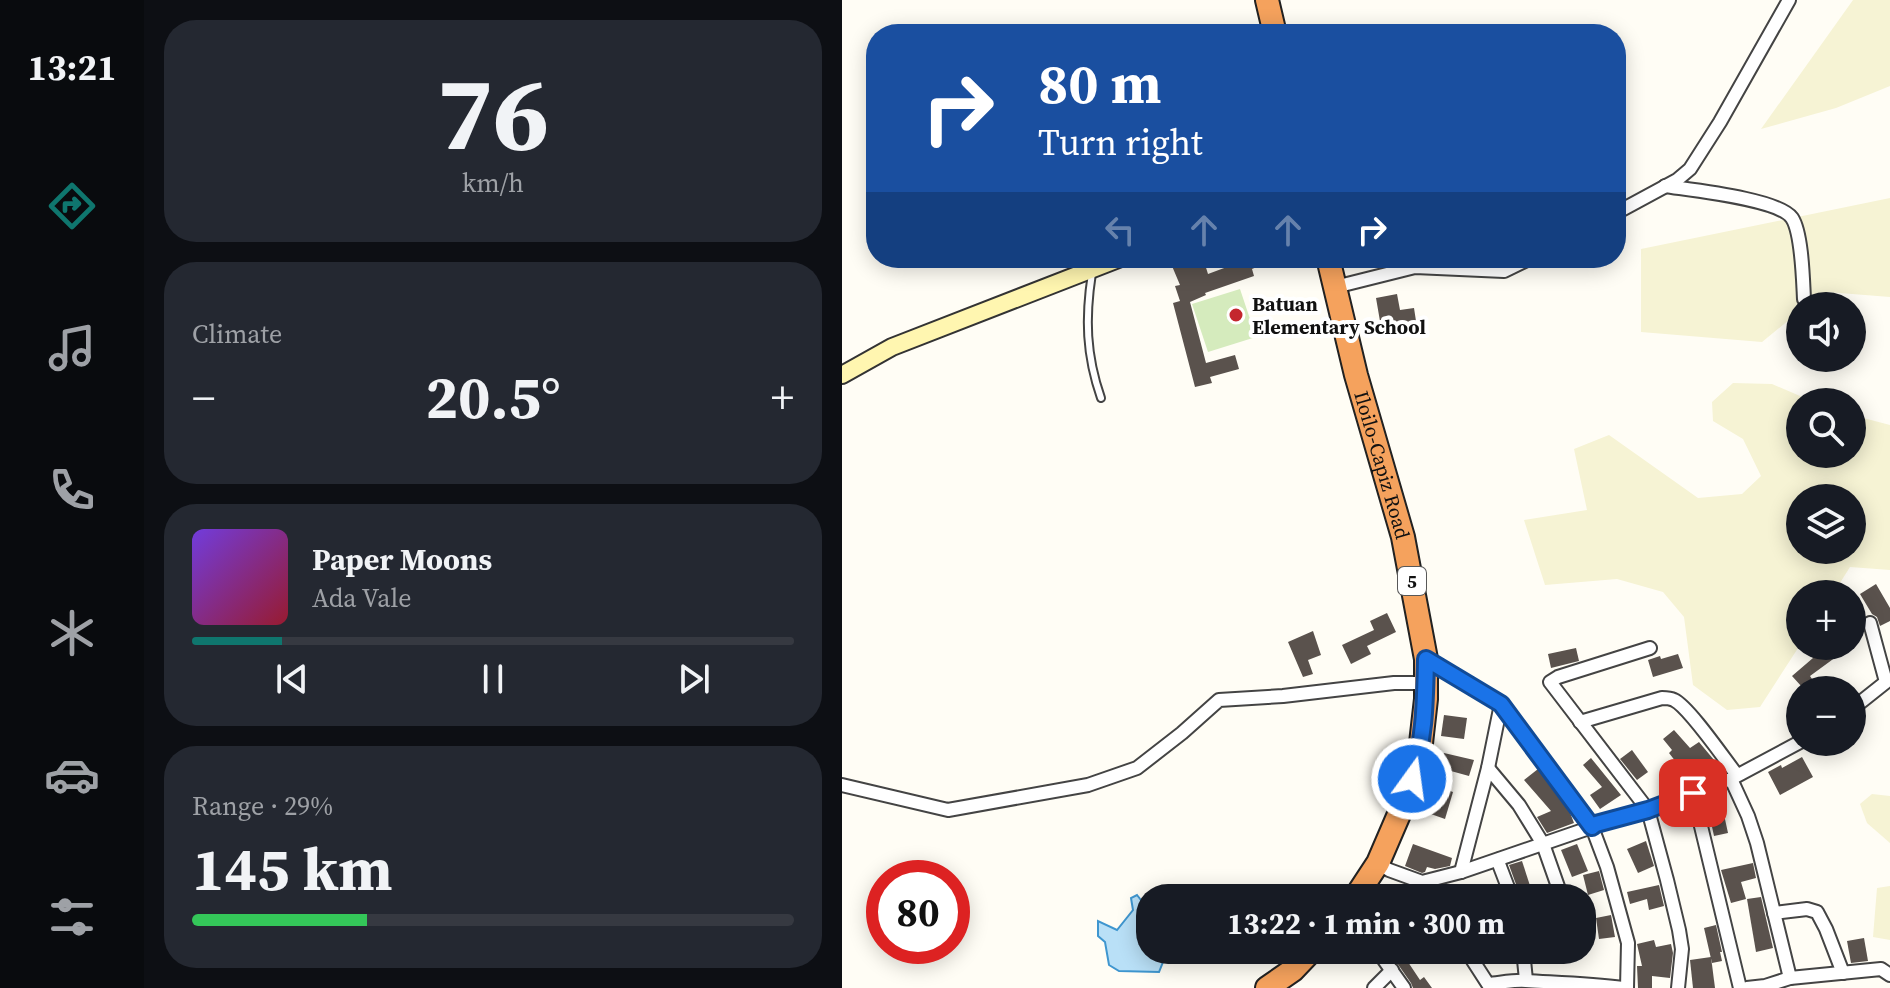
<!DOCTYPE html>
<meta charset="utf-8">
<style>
body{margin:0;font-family:"Source Serif 4",serif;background:#242831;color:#f1f3f6;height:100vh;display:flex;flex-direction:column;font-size:30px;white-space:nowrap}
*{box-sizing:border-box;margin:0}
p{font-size:26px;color:#9ea1a6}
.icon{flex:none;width:44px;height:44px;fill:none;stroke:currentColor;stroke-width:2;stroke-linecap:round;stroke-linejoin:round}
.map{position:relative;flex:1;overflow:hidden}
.panel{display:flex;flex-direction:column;gap:20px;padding:20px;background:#0d0f14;width:698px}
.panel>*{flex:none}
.guide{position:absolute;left:24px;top:24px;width:760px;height:244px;border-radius:32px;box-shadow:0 4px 20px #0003;background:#1a4fa0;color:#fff;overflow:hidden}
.tools{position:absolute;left:944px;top:292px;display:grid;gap:16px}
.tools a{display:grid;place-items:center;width:80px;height:80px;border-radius:50%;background:#171b24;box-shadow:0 4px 20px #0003;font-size:40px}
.speed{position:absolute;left:24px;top:860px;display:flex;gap:16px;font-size:40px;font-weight:700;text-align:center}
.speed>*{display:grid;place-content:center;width:104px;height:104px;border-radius:50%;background:#171b24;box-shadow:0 4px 20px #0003;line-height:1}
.speed .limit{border:12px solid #d22;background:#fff;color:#111}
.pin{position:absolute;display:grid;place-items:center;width:68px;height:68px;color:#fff;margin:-34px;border-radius:16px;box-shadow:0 4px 12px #0006}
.me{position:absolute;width:88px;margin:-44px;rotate:14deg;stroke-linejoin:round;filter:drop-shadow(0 0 6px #0008)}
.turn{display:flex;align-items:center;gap:28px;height:168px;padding:0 40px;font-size:36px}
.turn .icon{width:104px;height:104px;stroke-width:2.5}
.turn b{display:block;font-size:56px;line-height:68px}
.lanes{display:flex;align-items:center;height:76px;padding:0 40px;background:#0003;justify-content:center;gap:40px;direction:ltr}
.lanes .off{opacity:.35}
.big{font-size:60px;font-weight:700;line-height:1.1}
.panel .card{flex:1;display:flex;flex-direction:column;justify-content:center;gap:12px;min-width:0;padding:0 28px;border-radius:32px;background:#242831}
.panel .dial{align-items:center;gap:0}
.dial b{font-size:104px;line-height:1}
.song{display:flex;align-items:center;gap:24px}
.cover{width:96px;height:96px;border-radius:12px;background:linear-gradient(135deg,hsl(260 70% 55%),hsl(350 70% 35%))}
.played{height:8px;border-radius:4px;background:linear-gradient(90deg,#0f766e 15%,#363941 15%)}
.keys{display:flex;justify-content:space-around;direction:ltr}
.heat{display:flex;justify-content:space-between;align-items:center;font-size:44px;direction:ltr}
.charge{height:12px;border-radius:6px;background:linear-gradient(90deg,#34c759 29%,#363941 0)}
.trip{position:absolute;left:294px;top:884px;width:460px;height:80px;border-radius:32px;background:#171b24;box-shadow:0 4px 20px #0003;font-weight:700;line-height:80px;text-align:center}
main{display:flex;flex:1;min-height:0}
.dock{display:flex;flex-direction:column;width:144px;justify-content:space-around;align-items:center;background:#090b0e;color:#9ea1a6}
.dock .icon{width:56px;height:56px}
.dock .on{color:#0f766e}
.dock b{font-size:36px;color:#f1f3f6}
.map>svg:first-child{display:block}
.farmland{fill:#f6f3d4;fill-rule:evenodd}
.green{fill:#d5ebbd}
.water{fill:#b9e0f7;stroke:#3f96cf;stroke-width:2}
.building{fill:#5a524d}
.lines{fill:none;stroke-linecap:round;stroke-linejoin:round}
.lane-casing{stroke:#444;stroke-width:10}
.street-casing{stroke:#444;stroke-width:16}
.secondary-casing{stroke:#333;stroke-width:20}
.highway-casing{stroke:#222;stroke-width:26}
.lane{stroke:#fff;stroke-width:6}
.street{stroke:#fff;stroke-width:12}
.secondary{stroke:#fff6b0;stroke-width:16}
.highway{stroke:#f5a25d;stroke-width:22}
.route-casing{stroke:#114b97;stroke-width:20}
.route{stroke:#1a73e8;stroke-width:14}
.poi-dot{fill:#c4262e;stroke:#fff;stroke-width:3}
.labels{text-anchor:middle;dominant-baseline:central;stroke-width:8;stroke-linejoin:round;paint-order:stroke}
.shield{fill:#fff;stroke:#585858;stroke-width:2}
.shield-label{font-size:18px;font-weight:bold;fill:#111}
.poi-label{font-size:20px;font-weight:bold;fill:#111;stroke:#fff;text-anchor:start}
.street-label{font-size:20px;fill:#111;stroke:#fff}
</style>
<main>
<nav class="dock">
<b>13:21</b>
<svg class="icon on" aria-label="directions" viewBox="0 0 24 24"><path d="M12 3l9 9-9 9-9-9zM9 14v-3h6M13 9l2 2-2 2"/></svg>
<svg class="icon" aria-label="music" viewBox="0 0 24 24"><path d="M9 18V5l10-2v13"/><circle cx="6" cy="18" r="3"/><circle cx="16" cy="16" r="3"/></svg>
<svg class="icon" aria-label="phone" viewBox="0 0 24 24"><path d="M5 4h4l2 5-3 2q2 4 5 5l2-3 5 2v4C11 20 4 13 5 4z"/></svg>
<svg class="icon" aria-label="climate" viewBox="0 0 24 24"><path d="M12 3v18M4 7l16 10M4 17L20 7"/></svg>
<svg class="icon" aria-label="car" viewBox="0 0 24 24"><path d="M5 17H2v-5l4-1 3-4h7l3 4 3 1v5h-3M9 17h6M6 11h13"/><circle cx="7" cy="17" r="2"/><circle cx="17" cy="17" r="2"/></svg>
<svg class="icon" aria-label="filters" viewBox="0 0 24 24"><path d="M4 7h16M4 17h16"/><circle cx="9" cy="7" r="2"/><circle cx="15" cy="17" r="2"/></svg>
</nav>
<section class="panel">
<div class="card dial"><b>76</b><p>km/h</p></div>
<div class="card"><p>Climate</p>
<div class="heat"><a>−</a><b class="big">20.5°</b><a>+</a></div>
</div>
<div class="card">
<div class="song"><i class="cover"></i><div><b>Paper Moons</b><p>Ada Vale</p></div></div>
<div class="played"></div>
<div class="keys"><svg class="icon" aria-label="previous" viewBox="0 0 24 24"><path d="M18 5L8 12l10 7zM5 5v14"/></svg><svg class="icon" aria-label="pause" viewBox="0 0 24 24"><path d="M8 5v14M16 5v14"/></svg><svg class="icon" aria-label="next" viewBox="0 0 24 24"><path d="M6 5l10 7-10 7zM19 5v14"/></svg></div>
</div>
<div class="card"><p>Range · 29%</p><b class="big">145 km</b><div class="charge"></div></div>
</section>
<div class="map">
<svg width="1048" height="988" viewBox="0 0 1048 988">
<rect width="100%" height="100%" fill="#fffdf5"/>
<g class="farmland">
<path d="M1011,0h37v86l-54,22 -75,21z"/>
<path d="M1048,198v99l-63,-5 -20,14h-7v5l-38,31 -121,-10v-83z"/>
<path d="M891,383l39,1 42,18h-14v52h52v-39l38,10v145l-40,-3 -17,27h-33v51l-40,62 -33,3 -34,-25 -9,-68 -21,-25 -46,-13 -72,6 -21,-65 63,-10 -13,-61 35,-14 89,63 44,-4 19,-18 -18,-37 -30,-18 -1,-19zM958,498h52v52h-52z"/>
<path d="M1030,794l18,2v47l-23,-20 -7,-19z"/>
<path d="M1048,886v54l-17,-3 4,-49z"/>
</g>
<path class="green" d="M398,289l16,48 -48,15 -16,-48z"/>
<path class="water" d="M295,895l11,14 -1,9 3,8v24h14l-1,12 -4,10 -40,-1 -10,-6 -4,-23 -7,-6v-15l19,9 16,-20 -2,-12z"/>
<g class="building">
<path d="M350,258h11l5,16 43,-16h27l-26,11 2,7 -49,17 1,2 -16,7 16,61 29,-8 4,14 -29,8 2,6 -17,4 -22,-84 7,-2 -5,-15 5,-1 -8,-19z"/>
<path d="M555,294l3,16 14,-2 2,13 -35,6 -5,-29z"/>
<path d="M1034,584l14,24v13l-10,5 -3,-9 -5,-3 -12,-20z"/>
<path d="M545,613l9,19 -29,14 4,8 -20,10 -9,-19 32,-15 -4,-9z"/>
<path d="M471,631l8,24 -13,5 5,14 -10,3 -15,-35z"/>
<path d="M973,646h36l-41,30 2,3 -10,8 -10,-11 21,-18 -6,-8z"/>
<path d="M734,648l3,13 -28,7 -3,-14z"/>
<path d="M836,654l5,14 -30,9 -5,-17 12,-4 1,3z"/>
<path d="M602,715l23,3 -3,21 -23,-3z"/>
<path d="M832,730l16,18 9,-6 25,30 -31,12 -24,-31 3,-3 -9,-11z"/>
<path d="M790,750l16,22 -11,8 -17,-21z"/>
<path d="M602,753l30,7 -5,16 -29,-8z"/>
<path d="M960,757l11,20 -33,18 -12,-23 13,-7 1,3z"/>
<path d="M749,758l30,37 -21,14 -10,-14 12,-8 -19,-22z"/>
<path d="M696,769l31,41 5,13 -27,10 -10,-16 14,-6 -27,-31z"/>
<path d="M594,786l17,6 -8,27 -17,-6z"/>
<path d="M881,810l5,23 -14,3 -5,-23z"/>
<path d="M804,841l8,25 -16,7 -11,-24z"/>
<path d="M571,844l39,14 -2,8 -15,3 -8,-2 -2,5 -3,1 -17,-7z"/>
<path d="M735,844l11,27 -16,6 -11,-27z"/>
<path d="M680,861l12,37h-13l-12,-33z"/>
<path d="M911,863l3,15 -15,4 5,17 -15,4 -10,-33z"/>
<path d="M757,871l5,19 -16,5 -5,-20z"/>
<path d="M817,885l5,21 -15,4 -2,-11 -17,5 -3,-12z"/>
<path d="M919,897l12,51 -17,4 -9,-53z"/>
<path d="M769,915l4,22 -16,2 -3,-21z"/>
<path d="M874,925l6,27h-2l2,9 -10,2 -8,-35z"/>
<path d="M1022,938l4,23 -17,2 -4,-22z"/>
<path d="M812,940l2,7 15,-3 2,9 -3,25 -18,-2v12h-14l-1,-22h5l-5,-22z"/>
<path d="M546,950h12l20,30 4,-3 8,11h-19l-2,-5z"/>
<path d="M869,957l4,31h-22l-3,-28z"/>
</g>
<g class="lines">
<g class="lane-casing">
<g id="lane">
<path d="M377,258l2,5"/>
<path d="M250,273c-7,45 -6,82 9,125"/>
</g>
</g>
<g class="street-casing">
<g id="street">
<path d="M823,186c26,4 114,13 127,32 10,15 11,62 12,81l5,7"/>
<path d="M774,213l61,-33 13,-11 30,-47 69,-122"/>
<path d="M493,287l80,-20 89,4 27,-13"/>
<path d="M1010,337l2,1"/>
<path d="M808,648l-92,29 -8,5 98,128 19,70 12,50 3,19 -4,39"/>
<path d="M584,659l75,45 91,123 15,40 21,76 -1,45"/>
<path d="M1010,709l34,-27 -16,-59"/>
<path d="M738,722l82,-24c4,0 8,0 12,2 15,7 51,60 63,75"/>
<path d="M646,768l31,37 24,39 19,54"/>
<path d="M889,779l17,37 9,27 33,135"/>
<path d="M0,785l106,25 140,-25 49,-17 45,-35 37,-33 64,-4 111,-13h31"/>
<path d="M851,793l47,195"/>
<path d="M658,859l-1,5 13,34"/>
<path d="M536,863l11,7 33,12 39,-10 131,-45 4,-3 52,-14 83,-31 69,-37"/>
<path d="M619,872l27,-104 13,-64"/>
<path d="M580,882l11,16"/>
<path d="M932,913l33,-4 10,3 9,17 17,44"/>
<path d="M535,950l27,38"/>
<path d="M624,950l22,34c12,-1 26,-4 38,-3 33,2 65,3 97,7"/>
<path d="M681,950l3,30"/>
<path d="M532,988l18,-18"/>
<path d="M905,988l18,-2 25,-8 91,-9 9,6"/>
</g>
</g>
<g class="secondary-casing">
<path id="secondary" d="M0,375l50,-28 229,-89"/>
</g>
<g class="highway-casing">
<g id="highway">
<path d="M425,0l8,34"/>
<path id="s1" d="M486,258l28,117 47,162 23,122v40l-6,53 -17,53 -25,58 -23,35"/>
<path d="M425,988l26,-18 19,-20"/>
</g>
</g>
<use href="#lane" class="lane"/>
<use href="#street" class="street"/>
<use href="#secondary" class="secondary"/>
<use href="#highway" class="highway"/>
</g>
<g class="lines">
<g class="route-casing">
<path id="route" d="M570,779c13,-41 13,-78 14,-120l75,45 91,123 4,-3 52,-14 45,-17"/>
</g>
<use href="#route" class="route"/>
</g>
<circle class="poi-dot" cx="394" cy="315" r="8"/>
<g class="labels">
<rect class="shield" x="556" y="567" width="28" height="28" rx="6"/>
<g class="shield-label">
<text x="570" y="581">5</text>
</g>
<g class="poi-label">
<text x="410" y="304">Batuan<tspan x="410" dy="23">Elementary School</tspan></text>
</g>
<g class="street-label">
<text stroke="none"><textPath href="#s1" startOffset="214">Iloilo-Capiz Road</textPath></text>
</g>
</g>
</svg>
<div class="tools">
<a><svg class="icon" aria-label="sound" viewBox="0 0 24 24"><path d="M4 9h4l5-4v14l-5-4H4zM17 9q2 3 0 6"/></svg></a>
<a><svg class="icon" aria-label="search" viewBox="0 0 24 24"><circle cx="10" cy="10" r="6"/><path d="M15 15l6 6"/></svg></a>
<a><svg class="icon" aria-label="layers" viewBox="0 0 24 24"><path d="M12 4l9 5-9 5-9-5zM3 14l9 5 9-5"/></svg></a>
<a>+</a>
<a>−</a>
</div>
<div class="speed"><div class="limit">80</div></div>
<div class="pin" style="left:851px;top:793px;background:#d93025"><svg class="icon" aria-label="arrive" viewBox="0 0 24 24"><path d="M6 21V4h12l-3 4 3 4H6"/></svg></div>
<svg class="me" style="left:570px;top:779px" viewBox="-20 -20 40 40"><circle r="17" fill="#1a73e8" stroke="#fff" stroke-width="3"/><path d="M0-11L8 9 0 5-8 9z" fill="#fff"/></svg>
<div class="trip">13:22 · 1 min · 300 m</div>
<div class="guide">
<div class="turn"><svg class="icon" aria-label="right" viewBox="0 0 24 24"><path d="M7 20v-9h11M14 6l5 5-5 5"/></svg><div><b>80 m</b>Turn right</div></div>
<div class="lanes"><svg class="icon off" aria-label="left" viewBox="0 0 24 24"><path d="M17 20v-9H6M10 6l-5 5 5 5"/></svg><svg class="icon off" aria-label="ahead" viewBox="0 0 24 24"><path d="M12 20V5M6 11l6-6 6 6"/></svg><svg class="icon off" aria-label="ahead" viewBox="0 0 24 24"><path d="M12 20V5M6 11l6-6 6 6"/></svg><svg class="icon" aria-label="right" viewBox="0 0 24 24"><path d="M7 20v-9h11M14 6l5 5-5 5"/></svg></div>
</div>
</div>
</main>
